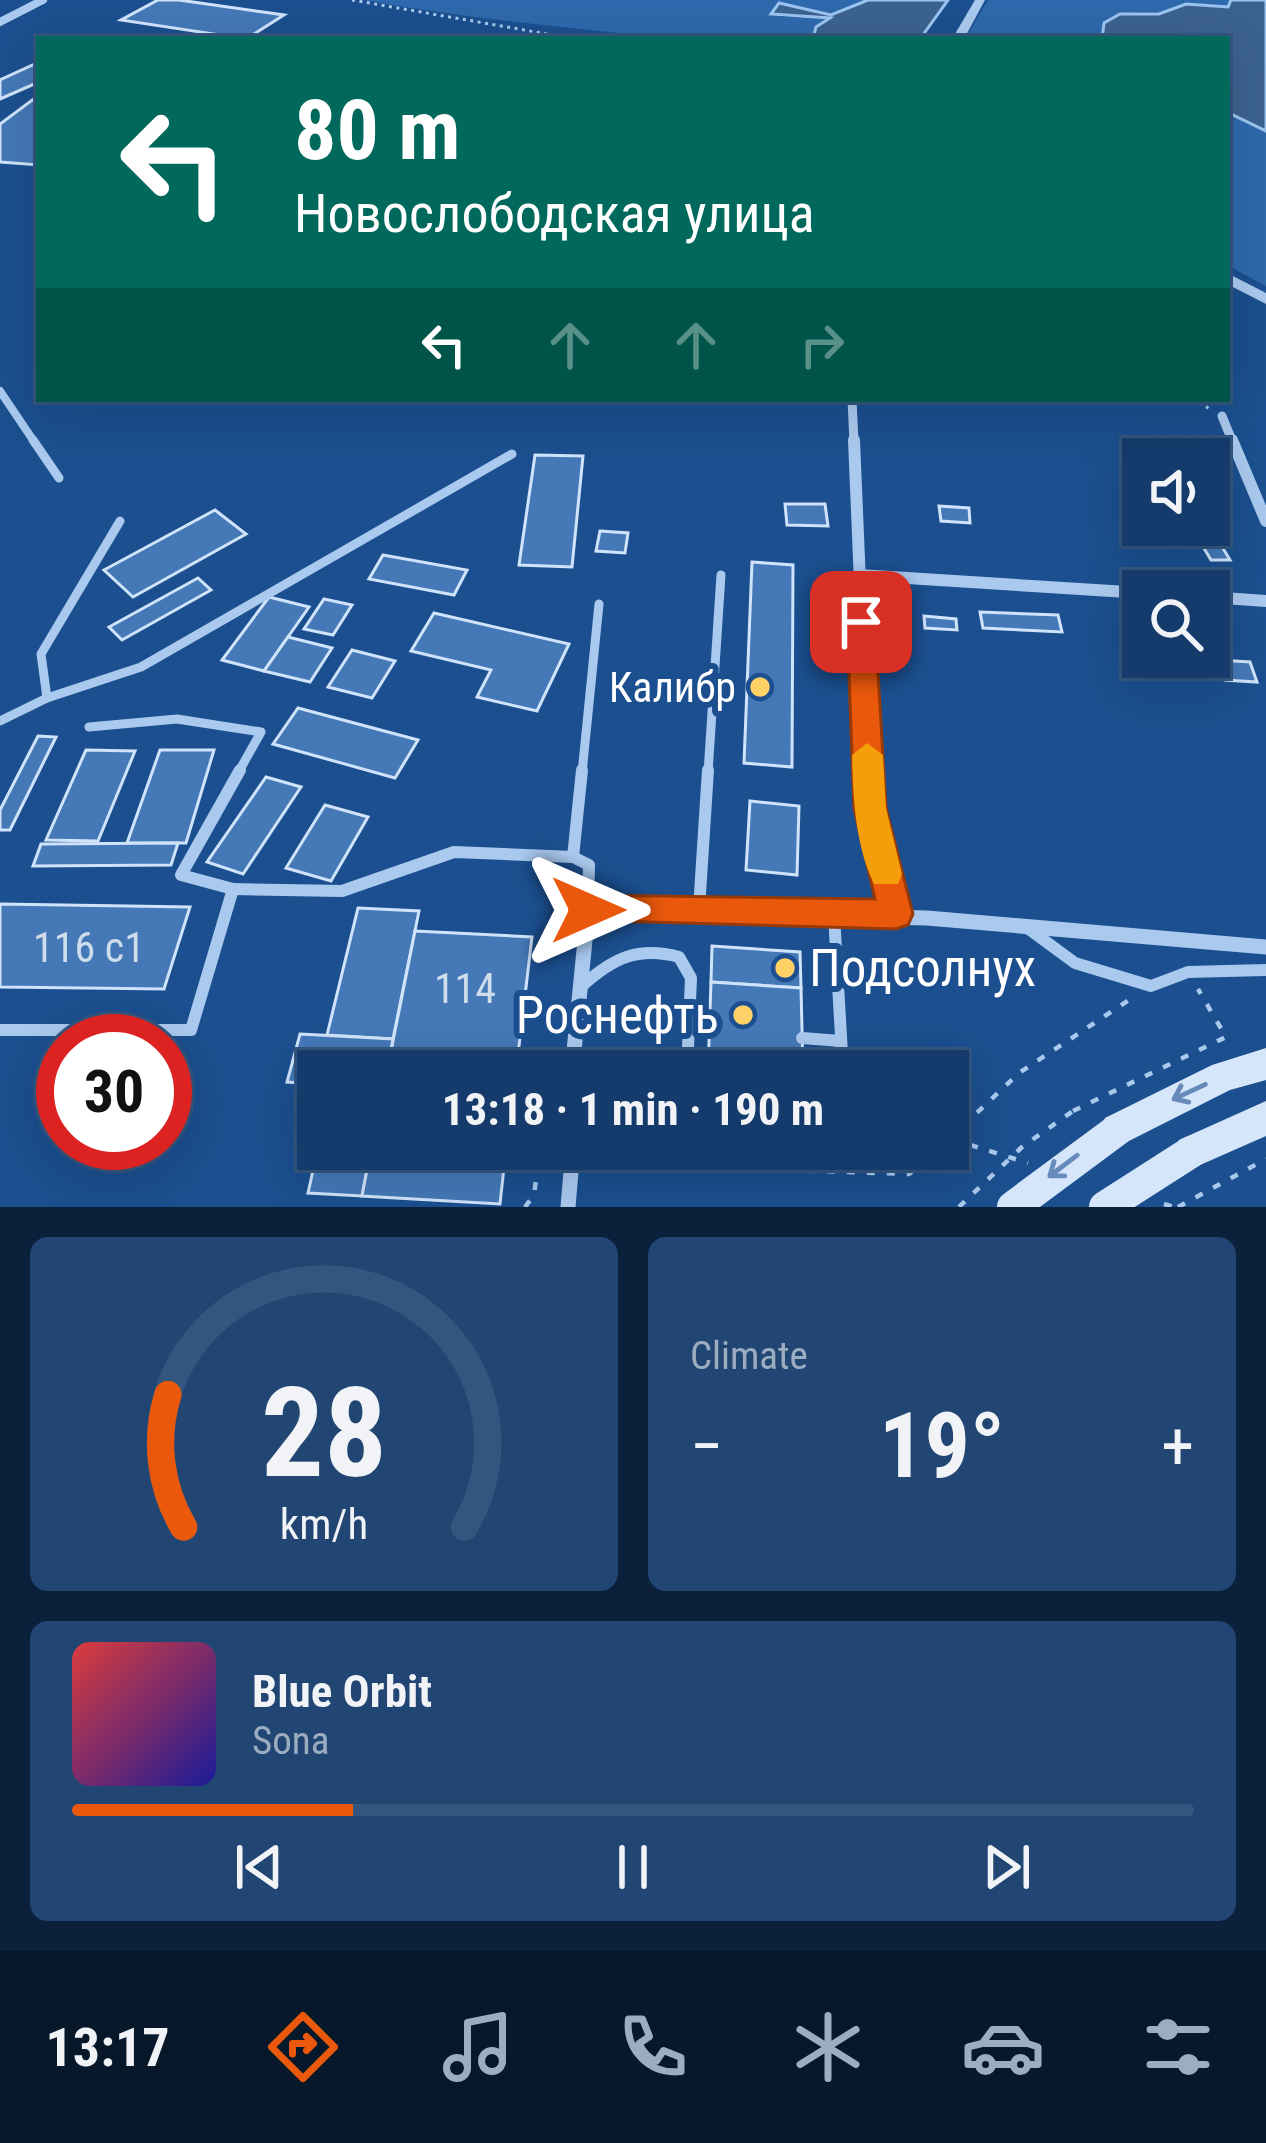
<!DOCTYPE html>
<meta charset="utf-8">
<style>
body{margin:0;font-family:"Roboto Condensed",sans-serif;background:#214673;color:#f1f3f6;height:100vh;display:flex;flex-direction:column;font-size:45px;white-space:nowrap}
*{box-sizing:border-box;margin:0}
p{font-size:39px;color:#9dadc1}
.icon{flex:none;width:66px;height:66px;fill:none;stroke:currentColor;stroke-width:2;stroke-linecap:round;stroke-linejoin:round}
.map{position:relative;height:1207px;overflow:hidden}
.panel{display:flex;flex-direction:column;gap:30px;padding:30px;background:#0b203b;flex:1}
.panel>*{flex:none}
.top-card{position:absolute;left:36px;top:36px;width:1194px;height:366px;border-radius:0px;box-shadow:0 12px 48px #0002,0 0 0 3px #33557e;background:#00695c;color:#fff;overflow:hidden}
.buttons{position:absolute;left:1122px;top:438px;display:grid;gap:24px}
.buttons a{display:grid;place-items:center;width:108px;height:108px;border-radius:0px;background:#143b6b;box-shadow:0 12px 48px #0002,0 0 0 3px #33557e;font-size:60px}
.speed{position:absolute;left:36px;top:1014px;display:flex;gap:24px;font-size:60px;font-weight:700;text-align:center}
.speed>*{display:grid;place-content:center;width:156px;height:156px;border-radius:50%;background:#143b6b;box-shadow:0 12px 48px #0002,0 0 0 3px #33557e;line-height:1}
.speed .limit{border:18px solid #d22;background:#fff;color:#111}
.pin{position:absolute;display:grid;place-items:center;width:102px;height:102px;color:#fff;margin:-51px;border-radius:24px;box-shadow:0 6px 18px #0006}
.me{position:absolute;width:132px;margin:-66px;rotate:90deg;stroke-linejoin:round;filter:drop-shadow(0 0 9px #0008)}
.turn{display:flex;align-items:center;gap:42px;height:252px;padding:0 60px;font-size:54px}
.turn .icon{width:156px;height:156px;stroke-width:2.5}
.turn b{display:block;font-size:84px;line-height:102px}
.lanes{display:flex;align-items:center;height:114px;padding:0 60px;background:#0003;justify-content:center;gap:60px;direction:ltr}
.lanes .off{opacity:.35}
.big{font-size:90px;font-weight:700;line-height:1.1}
.panel .tile{flex:1;display:flex;flex-direction:column;justify-content:center;gap:18px;min-width:0;padding:0 42px;border-radius:18px;background:#214673}
.panel .dial{align-items:center;gap:0}
.dial svg{height:312px;overflow:visible;fill:none;stroke:#33557e;stroke-width:7;stroke-linecap:round;text-anchor:middle}
.dial text{fill:#f1f3f6;stroke:none}
.song{display:flex;align-items:center;gap:36px}
.cover{width:144px;height:144px;border-radius:18px;background:linear-gradient(135deg,hsl(0 70% 55%),hsl(240 70% 35%))}
.played{height:12px;border-radius:6px;background:linear-gradient(90deg,#ea580c 25%,#33557e 25%)}
.keys{display:flex;justify-content:space-around;direction:ltr}
.heat{display:flex;justify-content:space-between;align-items:center;font-size:66px;direction:ltr}
.panel .tiles{flex:1;display:grid;gap:30px;grid-template-columns:1fr 1fr}
.tile:last-child{grid-column:span 2}
.trip{position:absolute;left:297px;top:1050px;width:672px;height:120px;border-radius:0px;background:#143b6b;box-shadow:0 12px 48px #0002,0 0 0 3px #33557e;font-weight:700;line-height:120px;text-align:center}
.tabs{display:flex;height:192px;justify-content:space-around;align-items:center;background:#08182b;color:#9dadc1}
.tabs .icon{width:84px;height:84px}
.tabs .selected{color:#ea580c}
.tabs b{font-size:54px;color:#f1f3f6}
.map>svg:first-child{display:block}
.green{fill:#2e69ad}
.water{fill:#3c6290;stroke:#9cc4f0;stroke-width:3}
.building{fill:#4478b7;stroke:#cfe3fa;stroke-width:3}
.lines{fill:none;stroke-linecap:round;stroke-linejoin:round}
.path-far1{stroke:#a9c9ee;stroke-width:3;stroke-dasharray:3 4.5;stroke-linecap:butt}
.path{stroke:#a9c9ee;stroke-width:4.5;stroke-dasharray:8 12;stroke-linecap:butt}
.service-far2{stroke:#a9c9ee;stroke-width:8}
.service-far1{stroke:#a9c9ee;stroke-width:9}
.service{stroke:#a9c9ee;stroke-width:12}
.minor-far3{stroke:#a9c9ee;stroke-width:8}
.minor-far2{stroke:#a9c9ee;stroke-width:9}
.minor-far1{stroke:#a9c9ee;stroke-width:12}
.minor{stroke:#a9c9ee;stroke-width:15}
.tertiary{fill:#a9c9ee;fill-rule:evenodd}
.secondary{fill:#d6e6fa;fill-rule:evenodd}
.path-bridge{stroke:#a9c9ee;stroke-width:4.5;stroke-dasharray:8 12;stroke-linecap:butt}
.secondary-bridge{stroke:#d6e6fa;stroke-width:32}
.oneway{stroke:#668bba}
.route{fill:#ea580c;stroke:#983908;stroke-width:3}
.slow{fill:#f59e0b}
.poi-dot{fill:#ffd166;stroke:#1b4f8f;stroke-width:4.5}
.labels{text-anchor:middle;dominant-baseline:central;stroke-width:12;stroke-linejoin:round;paint-order:stroke}
.poi-label{font-size:42px;fill:#fff;stroke:#1b4f8f;text-anchor:end}
.near-number-label{font-size:42px;fill:#d0dded}
.near-poi-label{font-size:51px;fill:#fff;stroke:#1b4f8f;text-anchor:start}
</style>
<div class="map">
<svg width="1266" height="1207" viewBox="0 0 1266 1207">
<rect width="100%" height="100%" fill="#1b4f8f"/>
<g class="green">
<path d="M363,0h505l-37,15 -51,-12v14l50,1 -17,21h-187l4,-5c-88,-9 -177,-18 -267,-34z"/>
<path d="M988,0h243l-2,7 -43,-3 -15,8h-36l-31,11 -2,16h-137z"/>
<path d="M1227,112l39,19v155l-39,-21z"/>
</g>
<g class="water">
<path d="M868,0h80l-28,39h-107l3,-12 14,-9 -59,-4 8,-11 52,12z"/>
<path d="M1231,0h35v131l-39,-19v-73h-125l2,-16 16,-9h39l27,-10 42,3z"/>
</g>
<g class="building">
<path d="M158,0h21l105,15 -38,24 -125,-19z"/>
<path d="M39,62v20l-39,17v-19z"/>
<path d="M39,95v70l-39,-3v-38z"/>
<path d="M535,455l48,1 -11,111 -53,-2z"/>
<path d="M785,504h40l3,22 -41,-1z"/>
<path d="M939,506l30,2 1,15 -29,-2z"/>
<path d="M215,510l31,24 -113,63 -29,-27z"/>
<path d="M600,531l28,2 -3,20 -29,-2z"/>
<path d="M1196,535h19l15,25h-19z"/>
<path d="M383,555l84,15 -13,25 -85,-16z"/>
<path d="M752,562l41,3 -1,202 -48,-4z"/>
<path d="M198,578l13,12 -89,50 -13,-13z"/>
<path d="M269,597l40,10 -45,64 -42,-11z"/>
<path d="M324,599l28,6 -19,30 -29,-6z"/>
<path d="M980,612l78,3 4,17 -79,-4z"/>
<path d="M434,613l135,31 -32,67 -60,-14 14,-27 -80,-19z"/>
<path d="M924,616l32,3 1,11 -32,-2z"/>
<path d="M288,637l44,11 -22,34 -46,-11z"/>
<path d="M352,650l43,11 -23,37 -44,-11z"/>
<path d="M1219,660l31,2 7,20 -32,-2z"/>
<path d="M298,708l120,32 -23,38 -122,-34z"/>
<path d="M38,736l18,1 -46,93h-10v-20z"/>
<path d="M86,750l49,1 -37,90 -52,-1z"/>
<path d="M160,750h54l-28,93h-59z"/>
<path d="M266,777l35,10 -58,87 -36,-12z"/>
<path d="M750,801l49,5 -2,69 -51,-5z"/>
<path d="M325,805l43,12 -37,64 -45,-13z"/>
<path d="M178,843l-7,22 -138,1 8,-22z"/>
<path d="M0,904l190,3 -26,82 -164,-2z"/>
<path d="M358,908l61,3 -26,128 -66,-4z"/>
<path d="M415,931l117,6 -16,134h-129z"/>
<path d="M712,946l88,6 1,36 -90,-6z"/>
<path d="M711,982l90,6 2,83h-95z"/>
<path d="M300,1034l93,5 -6,32h-69v13l-31,-2z"/>
<path d="M318,1148l53,1 -9,47 -54,-3z"/>
<path d="M371,1149h135l-6,55 -138,-8z"/>
</g>
<g class="lines">
<g class="path-far1">
<path d="M352,0l224,39"/>
<path d="M1193,399l17,10"/>
</g>
<g class="path">
<path d="M1073,1111l153,-74 -28,-48"/>
<path d="M951,1139l77,24"/>
<path d="M948,1140l71,-67 110,-73"/>
<path d="M601,1149l1,15 307,10 31,-25"/>
<path d="M1164,1204l10,3"/>
<path d="M525,1207l9,-12 6,-46"/>
<path d="M1178,1207l88,-48"/>
</g>
<path class="service-far2" d="M0,391l35,52"/>
<g class="service-far1">
<path d="M33,440l26,38"/>
<path d="M47,698l94,-31 371,-213"/>
<path d="M0,721l47,-23 -6,-44 79,-133"/>
<path d="M89,727l88,-8 84,13 -23,41"/>
<path d="M582,773l17,-169"/>
<path d="M708,773l13,-198"/>
</g>
<g class="service">
<path d="M573,857l9,-87"/>
<path d="M233,889l109,2 112,-39 119,5 16,8 -1,45"/>
<path d="M699,909l9,-139"/>
<path d="M834,915l9,156"/>
<path d="M1026,927l49,36 76,23 37,-14 78,-2"/>
<path d="M582,986c31,-28 56,-40 97,-29l12,21 -4,93"/>
<path d="M0,1030h191l42,-141 -52,-14 59,-105"/>
<path d="M689,1031l20,1"/>
<path d="M802,1038l39,3"/>
</g>
<path class="minor-far3" d="M0,22l43,-22"/>
<g class="minor-far2">
<path d="M852,399l2,44"/>
<path d="M1222,416l11,27"/>
</g>
<g class="minor-far1">
<path d="M854,440l14,333"/>
<path d="M1232,440l34,81"/>
<path d="M859,575l284,18"/>
<path d="M1209,597l57,4"/>
</g>
<g class="minor">
<path d="M868,770l2,38 26,106"/>
<path d="M572,1071l16,-161 339,8 339,29"/>
<path d="M568,1207l5,-58"/>
</g>
<g class="tertiary">
<path d="M975,0h10l-21,39h-12z"/>
<path d="M1227,273l39,20v11l-39,-20z"/>
</g>
<g class="secondary">
<path d="M1266,1048v32l-36,10 -113,57 -12,-5 -5,-12 5,-12 107,-53z"/>
<path d="M1266,1101v35l-75,33 -12,-5 -5,-12 5,-12z"/>
</g>
<path class="path-bridge" d="M959,1207l63,-60 51,-36"/>
<g class="secondary-bridge">
<path d="M1013,1207l104,-77"/>
<path d="M1105,1207l86,-55"/>
</g>
</g>
<defs><path id="oneway-shaft" d="M-6 0H5M1.5-3L5.5 0L1.5 3" fill="none" stroke-width="1.6" stroke-linecap="round" stroke-linejoin="round" transform="scale(3)"/></defs>
<g class="oneway">
<use href="#oneway-shaft" transform="translate(1189 1092) rotate(155)"/>
<use href="#oneway-shaft" transform="translate(1063 1166) rotate(143)"/>
</g>
<path class="route" d="M861,612l14,10 11,186 27,106 -5,11 -12,4 -320,-9 -5,-10 5,-11 12,-4 287,4 -21,-91 -7,-186z"/>
<path class="slow" d="M867,743l16,12 3,53 16,66 -4,10h-24c-19,-40 -21,-87 -22,-129z"/>
<g class="poi-dot">
<circle cx="760" cy="687" r="12"/>
<circle cx="785" cy="968" r="12"/>
<circle cx="743" cy="1015" r="12"/>
</g>
<g class="labels">
<g class="poi-label">
<text x="736" y="687">Калибр</text>
</g>
<g class="near-number-label">
<text x="89" y="947">116 с1</text>
<text x="465" y="988">114</text>
</g>
<g class="near-poi-label">
<text x="809" y="968">Подсолнух</text>
<text x="719" y="1015" text-anchor="end">Роснефть</text>
</g>
</g>
</svg>
<div class="buttons">
<a><svg class="icon" aria-label="sound" viewBox="0 0 24 24"><path d="M4 9h4l5-4v14l-5-4H4zM17 9q2 3 0 6"/></svg></a>
<a><svg class="icon" aria-label="search" viewBox="0 0 24 24"><circle cx="10" cy="10" r="6"/><path d="M15 15l6 6"/></svg></a>
</div>
<div class="speed"><div class="limit">30</div></div>
<div class="pin" style="left:861px;top:622px;background:#d93025"><svg class="icon" aria-label="arrive" viewBox="0 0 24 24"><path d="M6 21V4h12l-3 4 3 4H6"/></svg></div>
<svg class="me" style="left:588px;top:910px" viewBox="-20 -20 40 40"><path d="M0-17L14 15 0 8-14 15z" fill="#ea580c" stroke="#fff" stroke-width="4"/></svg>
<div class="trip">13:18 · 1 min · 190 m</div>
<div class="top-card">
<div class="turn"><svg class="icon" aria-label="left" viewBox="0 0 24 24"><path d="M17 20v-9H6M10 6l-5 5 5 5"/></svg><div><b>80 m</b>Новослободская улица</div></div>
<div class="lanes"><svg class="icon" aria-label="left" viewBox="0 0 24 24"><path d="M17 20v-9H6M10 6l-5 5 5 5"/></svg><svg class="icon off" aria-label="ahead" viewBox="0 0 24 24"><path d="M12 20V5M6 11l6-6 6 6"/></svg><svg class="icon off" aria-label="ahead" viewBox="0 0 24 24"><path d="M12 20V5M6 11l6-6 6 6"/></svg><svg class="icon off" aria-label="right" viewBox="0 0 24 24"><path d="M7 20v-9h11M14 6l5 5-5 5"/></svg></div>
</div>
</div>
<section class="panel">
<div class="tiles">
<div class="tile dial"><svg viewBox="0 0 100 80">
<path d="M14 69A42 42 0 1 1 86 69"/>
<path d="M14 69A42 42 0 0 1 10 35" stroke="#ea580c"/>
<text x="50" y="56" font-size="32" font-weight="700">28</text>
<text x="50" y="72" font-size="11">km/h</text>
</svg></div>
<div class="tile"><p>Climate</p>
<div class="heat"><a>−</a><b class="big">19°</b><a>+</a></div>
</div>
<div class="tile">
<div class="song"><i class="cover"></i><div><b>Blue Orbit</b><p>Sona</p></div></div>
<div class="played"></div>
<div class="keys"><svg class="icon" aria-label="previous" viewBox="0 0 24 24"><path d="M18 5L8 12l10 7zM5 5v14"/></svg><svg class="icon" aria-label="pause" viewBox="0 0 24 24"><path d="M8 5v14M16 5v14"/></svg><svg class="icon" aria-label="next" viewBox="0 0 24 24"><path d="M6 5l10 7-10 7zM19 5v14"/></svg></div>
</div>
</div>
</section>
<nav class="tabs">
<b>13:17</b>
<svg class="icon selected" aria-label="directions" viewBox="0 0 24 24"><path d="M12 3l9 9-9 9-9-9zM9 14v-3h6M13 9l2 2-2 2"/></svg>
<svg class="icon" aria-label="music" viewBox="0 0 24 24"><path d="M9 18V5l10-2v13"/><circle cx="6" cy="18" r="3"/><circle cx="16" cy="16" r="3"/></svg>
<svg class="icon" aria-label="phone" viewBox="0 0 24 24"><path d="M5 4h4l2 5-3 2q2 4 5 5l2-3 5 2v4C11 20 4 13 5 4z"/></svg>
<svg class="icon" aria-label="climate" viewBox="0 0 24 24"><path d="M12 3v18M4 7l16 10M4 17L20 7"/></svg>
<svg class="icon" aria-label="car" viewBox="0 0 24 24"><path d="M5 17H2v-5l4-1 3-4h7l3 4 3 1v5h-3M9 17h6M6 11h13"/><circle cx="7" cy="17" r="2"/><circle cx="17" cy="17" r="2"/></svg>
<svg class="icon" aria-label="filters" viewBox="0 0 24 24"><path d="M4 7h16M4 17h16"/><circle cx="9" cy="7" r="2"/><circle cx="15" cy="17" r="2"/></svg>
</nav>
